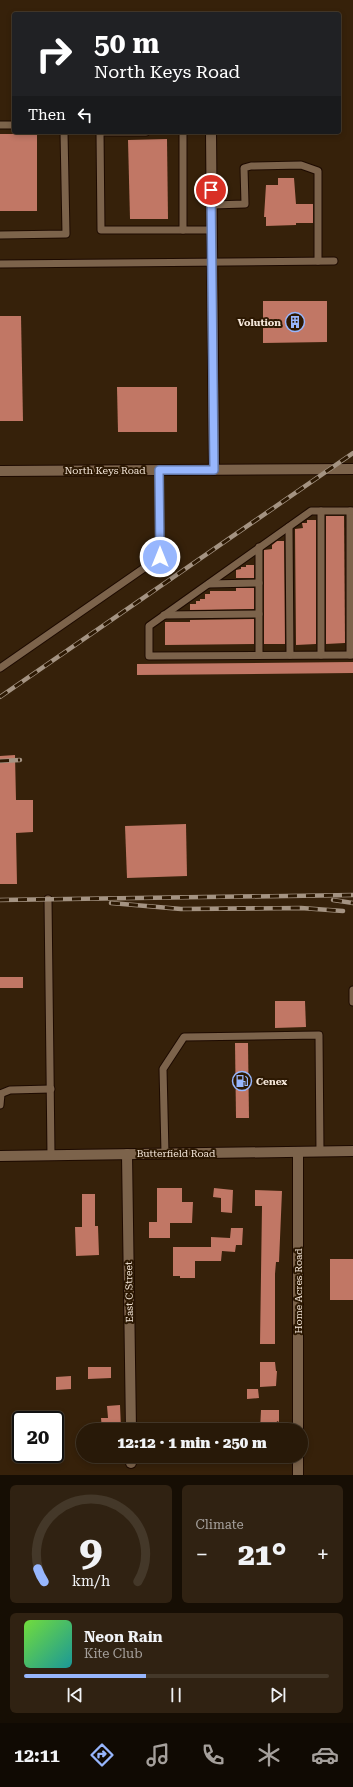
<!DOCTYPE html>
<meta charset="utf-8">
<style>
body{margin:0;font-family:"Roboto Serif",serif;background:#302212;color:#f1f3f6;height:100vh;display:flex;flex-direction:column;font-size:15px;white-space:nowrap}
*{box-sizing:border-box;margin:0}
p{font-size:13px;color:#a5a09c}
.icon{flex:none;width:22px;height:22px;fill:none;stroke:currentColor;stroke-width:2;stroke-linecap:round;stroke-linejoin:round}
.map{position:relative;height:1475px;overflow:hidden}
.panel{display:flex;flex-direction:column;gap:10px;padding:10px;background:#160e04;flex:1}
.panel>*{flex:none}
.top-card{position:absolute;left:12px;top:12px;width:329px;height:122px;border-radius:4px;box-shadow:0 2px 6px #0003,0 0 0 1px #443829;background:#202124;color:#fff;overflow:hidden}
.speed{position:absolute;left:12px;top:1411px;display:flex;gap:8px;font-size:20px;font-weight:700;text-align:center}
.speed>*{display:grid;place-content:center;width:52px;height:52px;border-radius:50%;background:#281908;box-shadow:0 2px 6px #0003,0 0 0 1px #443829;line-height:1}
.speed .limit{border:2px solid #111;border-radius:6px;background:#fff;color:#111}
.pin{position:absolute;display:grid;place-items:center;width:34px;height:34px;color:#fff;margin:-17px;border:2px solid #fff;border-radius:50%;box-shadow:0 1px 4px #0007}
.me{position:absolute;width:44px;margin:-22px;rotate:0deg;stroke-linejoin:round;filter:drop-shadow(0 0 3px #0008)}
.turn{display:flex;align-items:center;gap:14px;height:84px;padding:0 16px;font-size:18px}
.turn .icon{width:52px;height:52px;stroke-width:2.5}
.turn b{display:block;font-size:28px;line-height:34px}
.then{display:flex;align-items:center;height:38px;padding:0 16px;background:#0003;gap:8px;font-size:15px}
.big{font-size:30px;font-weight:800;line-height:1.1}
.panel .card{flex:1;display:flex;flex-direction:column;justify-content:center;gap:6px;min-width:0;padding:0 14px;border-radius:6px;background:#302212}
.panel .dial{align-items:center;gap:0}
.dial svg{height:104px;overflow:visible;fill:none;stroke:#443829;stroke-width:7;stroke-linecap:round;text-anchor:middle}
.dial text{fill:#f1f3f6;stroke:none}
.song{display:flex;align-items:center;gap:12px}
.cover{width:48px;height:48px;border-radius:6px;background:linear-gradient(135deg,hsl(100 70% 55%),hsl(180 70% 35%))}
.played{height:4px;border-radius:2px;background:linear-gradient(90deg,#97b6fd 40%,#443829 40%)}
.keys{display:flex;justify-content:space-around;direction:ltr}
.heat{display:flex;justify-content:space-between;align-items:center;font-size:22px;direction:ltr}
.panel .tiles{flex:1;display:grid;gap:10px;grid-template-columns:1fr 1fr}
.card:last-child{grid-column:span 2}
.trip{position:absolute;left:76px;top:1423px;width:232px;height:40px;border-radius:20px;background:#281908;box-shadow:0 2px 6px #0003,0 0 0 1px #443829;font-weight:800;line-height:40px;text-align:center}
.menu{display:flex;height:64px;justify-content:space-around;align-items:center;background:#100a03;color:#a5a09c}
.menu .icon{width:28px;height:28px}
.menu .active{color:#97b6fd}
.menu b{font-size:18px;color:#f1f3f6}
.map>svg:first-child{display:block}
.building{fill:#c17765}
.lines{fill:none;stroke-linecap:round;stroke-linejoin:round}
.service-casing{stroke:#1d0a00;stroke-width:9}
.minor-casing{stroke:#1d0a00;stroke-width:12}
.service{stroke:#7c634b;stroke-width:7}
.minor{stroke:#7c634b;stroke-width:10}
.rail-casing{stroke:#a49382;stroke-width:4.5}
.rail{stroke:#2c1802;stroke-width:3;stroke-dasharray:9;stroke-linecap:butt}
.route-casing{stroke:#6276a4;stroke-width:10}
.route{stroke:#97b6fd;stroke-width:7}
.labels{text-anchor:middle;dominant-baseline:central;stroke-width:4;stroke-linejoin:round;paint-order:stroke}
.poi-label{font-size:10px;font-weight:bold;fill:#f4e6d9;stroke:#2c1802;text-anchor:end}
.street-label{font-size:10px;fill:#f4e6d9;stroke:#2c1802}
</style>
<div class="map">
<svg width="353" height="1475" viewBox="0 0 353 1475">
<rect width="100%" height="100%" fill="#36210a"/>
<g class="building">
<rect x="0" y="134" width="37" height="77"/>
<path d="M167,139l1,80h-38l-2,-79z"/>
<path d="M278,178h16l2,26h17v19h-17v2l-30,1v-9h-2l2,-32h12z"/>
<path d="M263,301h64v41l-64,1z"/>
<path d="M0,316h21l2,105h-23z"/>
<path d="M117,387h60v45h-59z"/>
<path d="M326,516h18l1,127 -19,1z"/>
<path d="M307,520h9v124l-20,1 -1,-116 8,-1 -1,-5h5z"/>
<path d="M277,541h7l1,103h-21v-94l8,-1v-4z"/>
<path d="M246,565h8v13h-18v-8l5,-1v-2h5z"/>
<path d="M236,588h18v21l-64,1v-6h6v-3h4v-2h5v-5h5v-3h26z"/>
<path d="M254,619v25l-89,1v-23h25v-2z"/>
<path d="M353,662v11l-216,2v-11z"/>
<path d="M15,755l1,45h17v32l-17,1 1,51h-17v-128z"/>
<path d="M186,824l1,52 -60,2 -2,-52z"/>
<rect x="0" y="977" width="23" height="11"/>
<path d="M275,1001h30l1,26 -31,1z"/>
<path d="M235,1043h13l1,75h-13z"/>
<path d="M157,1188h25v14h11l-1,21h-22v15h-21v-16h8z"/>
<path d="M214,1188l19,2 -1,23 -11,-1v-14l-8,-1z"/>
<path d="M255,1190l27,1 -3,71h-3l-1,12v70h-15l2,-138h-7z"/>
<path d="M82,1194h13v32h3l1,29 -23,1 -1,-29h7z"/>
<path d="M231,1228h12l-1,17h-6l-1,7 -13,-1 -1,10h-26v17h-15v-2h-7v-29h38v-10l19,1z"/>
<rect x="330" y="1259" width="23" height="41"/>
<path d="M260,1362h15l1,9h1l-1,15 -16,1z"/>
<path d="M88,1367h23v11l-23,1z"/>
<path d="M71,1376v13l-15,1v-13z"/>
<path d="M247,1389h11l1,9 -12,1z"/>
<path d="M120,1405l1,24 -19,1 -1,-12h7l-1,-12z"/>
<path d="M261,1410h18v12l-2,-1 -2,9h-15z"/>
</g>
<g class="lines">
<g class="service-casing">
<g id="service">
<path d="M0,125h14"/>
<path d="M146,132h-46l1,98h111"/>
<path d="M183,132v98"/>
<path d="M212,205l33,-1 -1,-36 7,-2 50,-1 17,6v90"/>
<path d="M0,235l66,-1 -2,-102"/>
<path d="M0,264l334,-3"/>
<path d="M321,511v144"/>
<path d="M350,511v144"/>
<path d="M353,511h-42l-162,115v30l204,-1"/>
<path d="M289,527l1,128"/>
<path d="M259,547v108"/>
<path d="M209,584l50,-1"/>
<path d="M164,615l95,-1"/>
<path d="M0,668l160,-111 -1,-87"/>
<path d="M48,899l3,256"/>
<path d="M353,990v12"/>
<path d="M0,1094l10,-4 41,-1"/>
<path d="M0,1105l1,-11"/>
<path d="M165,1153l-2,-84 21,-32 135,-2 1,117"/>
</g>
</g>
<g class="minor-casing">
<g id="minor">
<path d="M211,132l3,338"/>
<path d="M0,471l353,-2"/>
<path d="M127,1154l4,276"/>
<path d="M0,1156l353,-5"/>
<path d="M298,1430v-278"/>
<path d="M131,1456v7"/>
<path d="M298,1475v-19"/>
</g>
</g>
<use href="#service" class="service"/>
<use href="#minor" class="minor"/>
<g class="rail-casing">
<g id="rail">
<path d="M0,697l353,-244"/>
<path d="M0,761l20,-1"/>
<path d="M0,900l353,-5"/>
<path d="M333,900l20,3"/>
<path d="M111,903l70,6 120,-1 42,3"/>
</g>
</g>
<use href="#rail" class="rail"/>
</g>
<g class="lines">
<g class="route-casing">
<path id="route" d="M160,557l-1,-87h55l-3,-280"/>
</g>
<use href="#route" class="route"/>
</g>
<defs>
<g id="building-ring" transform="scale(1)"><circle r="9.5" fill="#2c1802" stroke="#97b6fd" stroke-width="1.5"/><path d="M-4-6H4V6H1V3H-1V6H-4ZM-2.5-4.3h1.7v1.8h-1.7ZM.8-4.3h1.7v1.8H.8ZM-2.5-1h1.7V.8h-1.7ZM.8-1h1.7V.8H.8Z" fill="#97b6fd"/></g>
<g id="fuel-ring" transform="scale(1)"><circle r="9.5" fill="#2c1802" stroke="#97b6fd" stroke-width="1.5"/><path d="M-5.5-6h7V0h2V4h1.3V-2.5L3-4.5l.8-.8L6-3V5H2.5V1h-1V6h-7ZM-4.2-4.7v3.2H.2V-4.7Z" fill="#97b6fd"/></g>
</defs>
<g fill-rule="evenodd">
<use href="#building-ring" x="295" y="322"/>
<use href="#fuel-ring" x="242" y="1081"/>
</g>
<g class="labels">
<g class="poi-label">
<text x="281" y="322">Volution</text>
<text x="256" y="1081" text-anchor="start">Cenex</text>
</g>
<g class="street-label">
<text x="105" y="470">North Keys Road</text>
<text x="176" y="1153">Butterfield Road</text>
<text transform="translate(298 1291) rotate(-90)">Home Acres Road</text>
<text transform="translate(129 1292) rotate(-91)">East C Street</text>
</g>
</g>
</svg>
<div class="speed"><div class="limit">20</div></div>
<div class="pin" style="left:211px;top:190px;background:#d93025"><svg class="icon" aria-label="arrive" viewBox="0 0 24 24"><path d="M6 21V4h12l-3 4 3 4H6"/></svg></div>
<svg class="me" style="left:160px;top:557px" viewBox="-20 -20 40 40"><circle r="17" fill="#97b6fd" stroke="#fff" stroke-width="3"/><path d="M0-11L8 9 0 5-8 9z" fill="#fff"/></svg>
<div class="trip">12:12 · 1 min · 250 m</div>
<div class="top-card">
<div class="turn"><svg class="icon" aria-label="right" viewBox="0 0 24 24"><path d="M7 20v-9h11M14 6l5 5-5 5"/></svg><div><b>50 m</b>North Keys Road</div></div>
<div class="then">Then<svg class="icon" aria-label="left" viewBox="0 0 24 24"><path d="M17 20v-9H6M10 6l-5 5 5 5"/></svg></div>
</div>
</div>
<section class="panel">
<div class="tiles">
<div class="card dial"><svg viewBox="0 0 100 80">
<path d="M14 69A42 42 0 1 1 86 69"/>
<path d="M14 69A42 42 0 0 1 9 59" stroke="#97b6fd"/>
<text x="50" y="56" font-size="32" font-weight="700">9</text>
<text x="50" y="72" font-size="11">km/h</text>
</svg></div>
<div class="card"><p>Climate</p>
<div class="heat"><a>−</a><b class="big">21°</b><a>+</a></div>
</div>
<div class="card">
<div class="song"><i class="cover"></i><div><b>Neon Rain</b><p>Kite Club</p></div></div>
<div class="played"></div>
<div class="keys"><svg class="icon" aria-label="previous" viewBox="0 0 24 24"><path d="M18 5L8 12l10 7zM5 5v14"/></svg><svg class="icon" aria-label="pause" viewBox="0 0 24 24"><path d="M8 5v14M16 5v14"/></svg><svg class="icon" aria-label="next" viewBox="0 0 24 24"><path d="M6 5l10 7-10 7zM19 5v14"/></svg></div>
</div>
</div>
</section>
<nav class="menu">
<b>12:11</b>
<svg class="icon active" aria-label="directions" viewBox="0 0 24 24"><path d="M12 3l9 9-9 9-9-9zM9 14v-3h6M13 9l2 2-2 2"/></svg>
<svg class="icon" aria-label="music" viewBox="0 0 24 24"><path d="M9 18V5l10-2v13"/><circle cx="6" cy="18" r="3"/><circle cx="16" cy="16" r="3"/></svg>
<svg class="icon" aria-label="phone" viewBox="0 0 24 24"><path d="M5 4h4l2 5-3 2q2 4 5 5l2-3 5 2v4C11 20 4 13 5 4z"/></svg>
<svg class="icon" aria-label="climate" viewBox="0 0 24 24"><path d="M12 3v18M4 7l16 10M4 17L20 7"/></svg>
<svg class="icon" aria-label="car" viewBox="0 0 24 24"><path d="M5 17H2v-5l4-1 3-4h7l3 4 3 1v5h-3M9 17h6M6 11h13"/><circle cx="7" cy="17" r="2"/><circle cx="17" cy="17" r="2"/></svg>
</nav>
